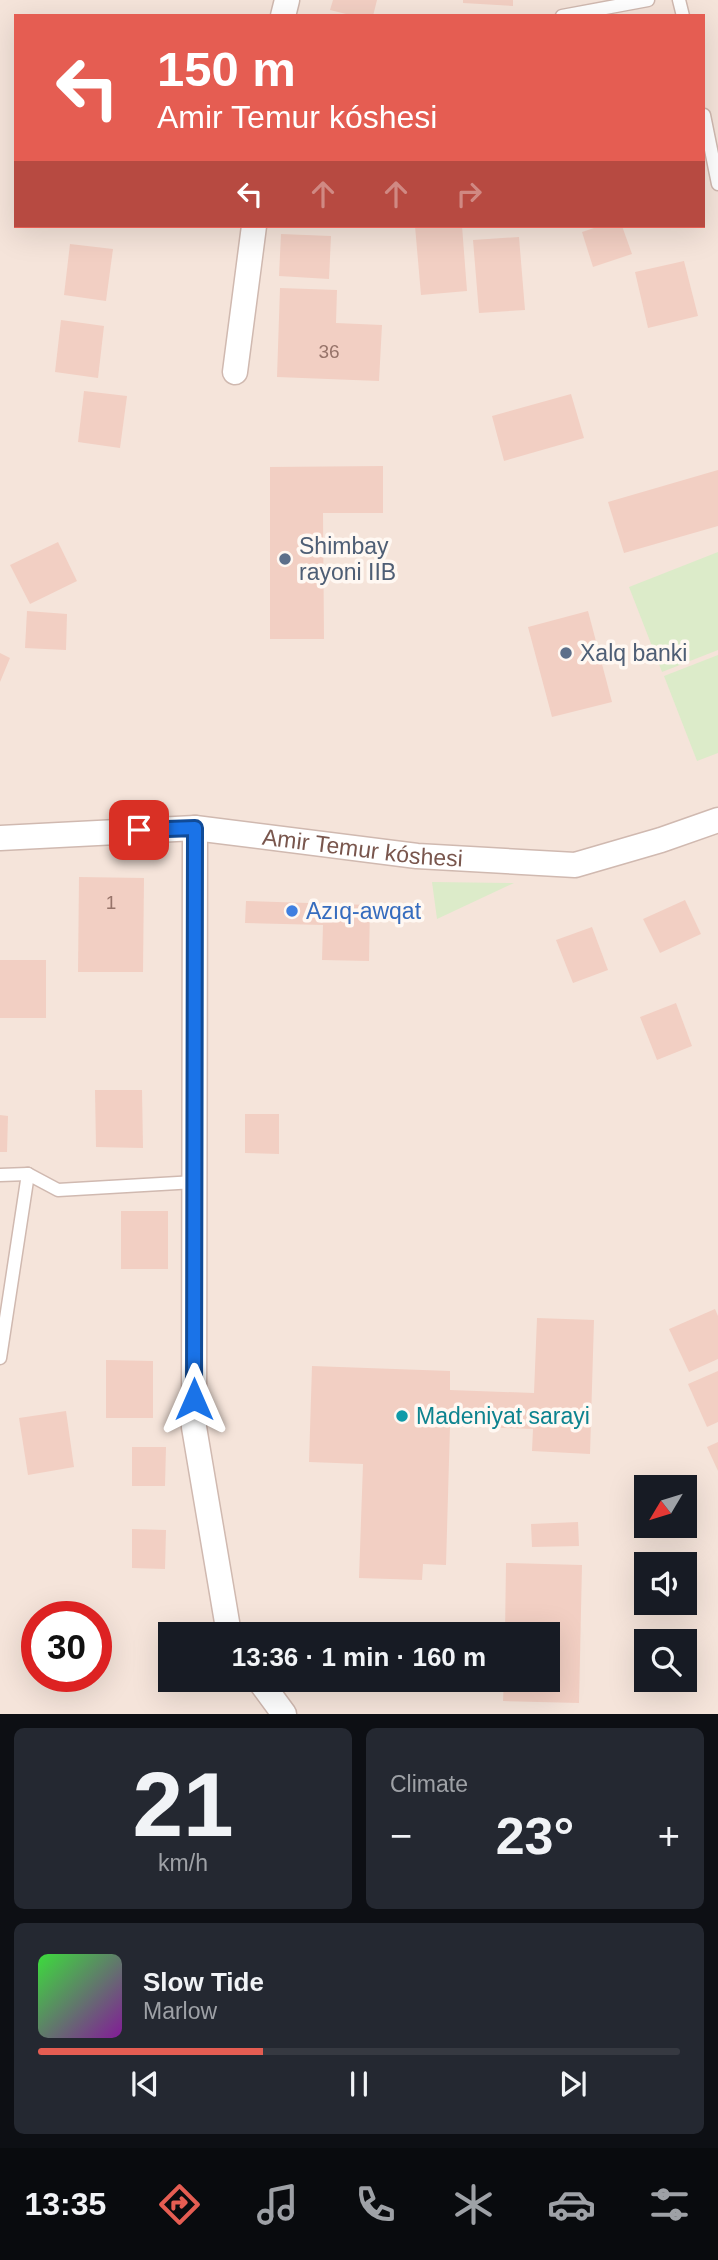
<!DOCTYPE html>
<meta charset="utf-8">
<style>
body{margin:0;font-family:Helvetica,sans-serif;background:#242831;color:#f1f3f6;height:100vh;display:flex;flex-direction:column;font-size:26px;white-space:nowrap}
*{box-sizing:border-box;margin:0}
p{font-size:23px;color:#9ea1a6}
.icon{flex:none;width:38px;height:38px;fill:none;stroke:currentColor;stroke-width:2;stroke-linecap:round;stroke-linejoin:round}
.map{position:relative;height:1714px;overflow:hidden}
.side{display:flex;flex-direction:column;gap:14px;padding:14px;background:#0d0f14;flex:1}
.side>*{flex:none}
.guide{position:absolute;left:14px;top:14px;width:691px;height:214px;border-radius:0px;box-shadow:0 7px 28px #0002;background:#e55d52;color:#fff;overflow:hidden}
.needle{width:46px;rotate:232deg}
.controls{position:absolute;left:634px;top:1475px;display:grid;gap:14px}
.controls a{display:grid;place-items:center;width:63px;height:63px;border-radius:0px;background:#171b24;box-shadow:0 7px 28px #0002;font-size:35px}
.speed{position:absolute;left:21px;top:1601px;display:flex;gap:14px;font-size:35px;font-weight:700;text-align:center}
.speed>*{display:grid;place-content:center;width:91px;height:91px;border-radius:50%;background:#171b24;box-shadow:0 7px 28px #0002;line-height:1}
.speed .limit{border:10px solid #d22;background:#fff;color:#111}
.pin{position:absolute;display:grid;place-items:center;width:60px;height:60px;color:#fff;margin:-30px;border-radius:14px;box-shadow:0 4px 10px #0006}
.me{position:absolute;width:77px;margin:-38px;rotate:0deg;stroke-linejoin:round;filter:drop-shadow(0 0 5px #0008)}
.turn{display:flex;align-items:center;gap:24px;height:147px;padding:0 28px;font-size:32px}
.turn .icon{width:91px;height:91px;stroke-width:2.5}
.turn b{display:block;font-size:49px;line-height:60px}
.lanes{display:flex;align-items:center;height:66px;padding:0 28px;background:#0003;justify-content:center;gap:35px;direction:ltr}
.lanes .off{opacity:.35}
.big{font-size:52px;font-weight:800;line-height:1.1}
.side .card{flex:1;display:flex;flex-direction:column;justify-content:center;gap:10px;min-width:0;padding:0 24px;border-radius:10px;background:#242831}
.side .dial{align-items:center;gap:0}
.dial b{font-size:91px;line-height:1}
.song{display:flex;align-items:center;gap:21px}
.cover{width:84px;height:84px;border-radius:10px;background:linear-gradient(135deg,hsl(120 70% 55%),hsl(290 70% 35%))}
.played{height:7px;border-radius:4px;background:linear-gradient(90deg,#e55d52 35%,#363941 35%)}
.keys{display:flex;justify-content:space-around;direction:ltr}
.heat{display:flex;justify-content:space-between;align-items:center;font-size:38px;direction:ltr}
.side .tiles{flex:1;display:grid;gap:14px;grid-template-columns:1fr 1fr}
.card:last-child{grid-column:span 2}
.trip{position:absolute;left:158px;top:1622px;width:402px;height:70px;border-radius:0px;background:#171b24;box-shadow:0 7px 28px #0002;font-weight:800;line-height:70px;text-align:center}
.tabs{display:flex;height:112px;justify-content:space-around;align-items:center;background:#090b0e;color:#9ea1a6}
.tabs .icon{width:49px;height:49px}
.tabs .on{color:#e55d52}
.tabs b{font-size:32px;color:#f1f3f6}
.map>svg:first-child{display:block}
.residential{fill:#f5e4da;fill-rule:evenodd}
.green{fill:#dcebc9}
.building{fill:#f2cfc3}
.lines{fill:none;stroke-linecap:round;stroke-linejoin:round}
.lane-casing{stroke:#d0b9b0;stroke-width:15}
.street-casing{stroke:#d0b9b0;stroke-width:27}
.lane{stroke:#fff;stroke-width:12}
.street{stroke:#fff;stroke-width:24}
.route-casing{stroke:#114b97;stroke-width:18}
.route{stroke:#1a73e8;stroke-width:12}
.service-dot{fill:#5c6f8a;stroke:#fff8f2;stroke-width:2.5}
.shop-dot{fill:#3f7fe0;stroke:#fff8f2;stroke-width:2.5}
.culture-dot{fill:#0f9aa8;stroke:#fff8f2;stroke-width:2.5}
.labels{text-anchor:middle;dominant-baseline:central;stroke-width:7;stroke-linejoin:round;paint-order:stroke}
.number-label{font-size:19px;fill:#97746a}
.service-label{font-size:23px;fill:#4e5e75;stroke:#fff8f2;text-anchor:start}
.street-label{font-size:23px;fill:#79564d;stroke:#fff8f2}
.shop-label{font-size:23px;fill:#366cbe;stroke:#fff8f2;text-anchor:start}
.culture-label{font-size:23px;fill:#0d838f;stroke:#fff8f2;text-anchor:start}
</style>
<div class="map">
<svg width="718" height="1714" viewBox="0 0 718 1714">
<rect width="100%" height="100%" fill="#fdf4ec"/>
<path class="residential" d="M0,0h718v1714h-718zM16,16h688v210h-688zM646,1488h38v38h-38zM646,1564h38v39h-38zM37,1617h59v59h-59zM170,1634h378v46h-378zM646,1642h38v38h-38z"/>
<g class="green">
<path d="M718,552v98l-56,22 -33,-85z"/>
<path d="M718,655v98l-21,8 -33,-85z"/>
<path d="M432,882l82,1 -77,36z"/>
</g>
<g class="building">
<path d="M333,0h44l-4,16h-19l-24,-6z"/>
<path d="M463,0h50v6l-50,-3z"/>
<path d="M415,226h47l5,65 -46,4z"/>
<path d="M600,226h22l10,28 -39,13 -11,-35z"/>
<path d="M281,234l50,2 -2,43 -50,-3z"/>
<path d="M519,237l6,73 -46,3 -6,-73z"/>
<path d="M70,244l43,5 -7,52 -42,-6z"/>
<path d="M684,261l14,55 -50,12 -13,-56z"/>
<path d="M280,288l57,2 -1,33 46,2 -3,56 -102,-4z"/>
<path d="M61,320l43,6 -6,52 -43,-6z"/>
<path d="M84,391l43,5 -7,52 -42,-6z"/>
<path d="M571,394l13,44 -80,23 -12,-45z"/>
<path d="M383,466v47h-60l1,126h-54v-172z"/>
<path d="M718,470v56l-94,27 -16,-51z"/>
<path d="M58,542l19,39 -47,23 -20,-39z"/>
<path d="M27,611l40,3 -1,36 -41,-2z"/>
<path d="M588,611l24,91 -60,15 -24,-90z"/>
<path d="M0,653l10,5 -10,24z"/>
<path d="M79,877l65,1 -1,94h-65z"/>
<path d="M685,900l16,34 -41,19 -17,-34z"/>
<path d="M246,901l124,4 -1,56 -47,-1 1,-35 -78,-2z"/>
<path d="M592,927l16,43 -35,13 -17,-43z"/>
<rect x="0" y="960" width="46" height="58"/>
<path d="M676,1003l16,43 -35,14 -17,-43z"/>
<path d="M95,1090h47l1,58 -47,-1z"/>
<path d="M245,1114h34v40l-34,-1z"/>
<path d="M0,1115l8,1 -1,36h-7z"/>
<rect x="121" y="1211" width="47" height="58"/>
<path d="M715,1309l3,7v43l-29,13 -20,-43z"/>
<path d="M537,1318l57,2 -4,134 -58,-3 1,-22 -83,-3 -4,139 -23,-1 -1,16 -63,-2 4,-114 -54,-2 3,-96 138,5v19l84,3z"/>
<path d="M106,1360l47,1v57h-47z"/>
<path d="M718,1371v51l-11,5 -19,-43z"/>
<path d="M66,1411l8,56 -46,8 -9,-57z"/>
<path d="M718,1442v29l-11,-24z"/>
<path d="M132,1447h34l-1,39h-33z"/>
<path d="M578,1522l1,24 -47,1 -1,-23z"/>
<path d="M132,1529l34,1 -1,39 -33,-1z"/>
<path d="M506,1563l76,2 -3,138 -76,-2 1,-21h44v-46h-43z"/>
</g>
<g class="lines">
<g class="lane-casing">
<g id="lane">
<path d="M679,0l4,16"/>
<path d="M562,16l86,-16"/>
<path d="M704,115l14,69"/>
<path d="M0,1175l28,-1 30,16 137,-8"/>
<path d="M0,1358l28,-184"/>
</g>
</g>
<g class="street-casing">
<g id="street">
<path d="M283,16l4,-16"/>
<path d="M235,372l19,-146"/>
<path d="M195,828l-1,599 35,207"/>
<path id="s1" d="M0,838l195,-10 222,28 158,9 86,-25 57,-20"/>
<path d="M259,1680l25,34"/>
</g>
</g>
<use href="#lane" class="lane"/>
<use href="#street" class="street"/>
</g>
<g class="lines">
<g class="route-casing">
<path id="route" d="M139,830l56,-2 -1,571"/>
</g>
<use href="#route" class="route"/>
</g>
<g class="service-dot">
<circle cx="285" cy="559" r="7"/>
<circle cx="566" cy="653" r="7"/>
</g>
<circle class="shop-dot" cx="292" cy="911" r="7"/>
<circle class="culture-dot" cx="402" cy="1416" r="7"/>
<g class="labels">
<g class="number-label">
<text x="329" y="351">36</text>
<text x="111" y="902">1</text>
</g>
<g class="service-label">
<text x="299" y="546">Shimbay<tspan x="299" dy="26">rayoni IIB</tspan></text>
<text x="580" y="653">Xalq banki</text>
</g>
<g class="street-label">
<text stroke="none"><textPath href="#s1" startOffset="364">Amir Temur kóshesi</textPath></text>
</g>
<g class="shop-label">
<text x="306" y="911">Azıq-awqat</text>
</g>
<g class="culture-label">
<text x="416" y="1416">Madeniyat sarayi</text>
</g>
</g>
</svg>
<div class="controls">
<a><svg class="needle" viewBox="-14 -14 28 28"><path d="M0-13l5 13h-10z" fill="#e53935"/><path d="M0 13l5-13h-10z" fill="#9ea1a6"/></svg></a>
<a><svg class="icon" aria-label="sound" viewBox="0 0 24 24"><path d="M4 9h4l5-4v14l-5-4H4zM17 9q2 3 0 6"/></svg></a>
<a><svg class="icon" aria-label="search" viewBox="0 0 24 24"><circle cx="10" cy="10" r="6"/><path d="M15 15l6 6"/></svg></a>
</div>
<div class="speed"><div class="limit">30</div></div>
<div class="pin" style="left:139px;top:830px;background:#d93025"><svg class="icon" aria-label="arrive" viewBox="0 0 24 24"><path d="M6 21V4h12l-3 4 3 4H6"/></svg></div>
<svg class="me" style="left:194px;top:1399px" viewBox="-20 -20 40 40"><path d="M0-17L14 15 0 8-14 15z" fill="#1a73e8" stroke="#fff" stroke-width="4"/></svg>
<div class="trip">13:36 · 1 min · 160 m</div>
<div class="guide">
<div class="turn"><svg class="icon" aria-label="left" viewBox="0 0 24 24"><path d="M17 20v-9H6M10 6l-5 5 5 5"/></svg><div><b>150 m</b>Amir Temur kóshesi</div></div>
<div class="lanes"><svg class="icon" aria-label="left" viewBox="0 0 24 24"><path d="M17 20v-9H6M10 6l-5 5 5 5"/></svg><svg class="icon off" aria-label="ahead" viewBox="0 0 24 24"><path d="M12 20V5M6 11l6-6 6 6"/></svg><svg class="icon off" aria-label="ahead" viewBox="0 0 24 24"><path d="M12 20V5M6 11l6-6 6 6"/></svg><svg class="icon off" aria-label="right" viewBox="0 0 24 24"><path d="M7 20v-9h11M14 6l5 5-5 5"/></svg></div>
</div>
</div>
<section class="side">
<div class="tiles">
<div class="card dial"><b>21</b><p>km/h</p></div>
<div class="card"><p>Climate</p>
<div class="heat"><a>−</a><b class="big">23°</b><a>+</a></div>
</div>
<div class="card">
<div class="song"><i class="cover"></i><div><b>Slow Tide</b><p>Marlow</p></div></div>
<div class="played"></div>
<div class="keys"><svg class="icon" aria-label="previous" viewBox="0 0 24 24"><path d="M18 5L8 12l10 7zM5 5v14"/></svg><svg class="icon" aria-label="pause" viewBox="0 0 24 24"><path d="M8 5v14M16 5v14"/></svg><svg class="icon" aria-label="next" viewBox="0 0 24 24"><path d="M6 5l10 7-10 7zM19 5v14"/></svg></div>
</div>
</div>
</section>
<nav class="tabs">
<b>13:35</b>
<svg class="icon on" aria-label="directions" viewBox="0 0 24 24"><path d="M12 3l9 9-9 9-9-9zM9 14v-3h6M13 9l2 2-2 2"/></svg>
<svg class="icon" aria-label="music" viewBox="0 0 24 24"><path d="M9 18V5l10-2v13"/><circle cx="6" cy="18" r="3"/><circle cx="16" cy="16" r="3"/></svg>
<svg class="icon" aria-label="phone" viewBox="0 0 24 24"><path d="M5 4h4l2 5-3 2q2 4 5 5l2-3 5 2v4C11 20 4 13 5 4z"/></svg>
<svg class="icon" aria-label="climate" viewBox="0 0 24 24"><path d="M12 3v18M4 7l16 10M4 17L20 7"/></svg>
<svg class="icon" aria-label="car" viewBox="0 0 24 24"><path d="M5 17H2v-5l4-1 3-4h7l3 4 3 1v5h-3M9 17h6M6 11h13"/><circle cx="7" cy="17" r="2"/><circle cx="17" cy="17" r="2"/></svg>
<svg class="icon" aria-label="filters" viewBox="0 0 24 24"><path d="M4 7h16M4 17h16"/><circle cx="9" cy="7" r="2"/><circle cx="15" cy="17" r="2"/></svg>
</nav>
